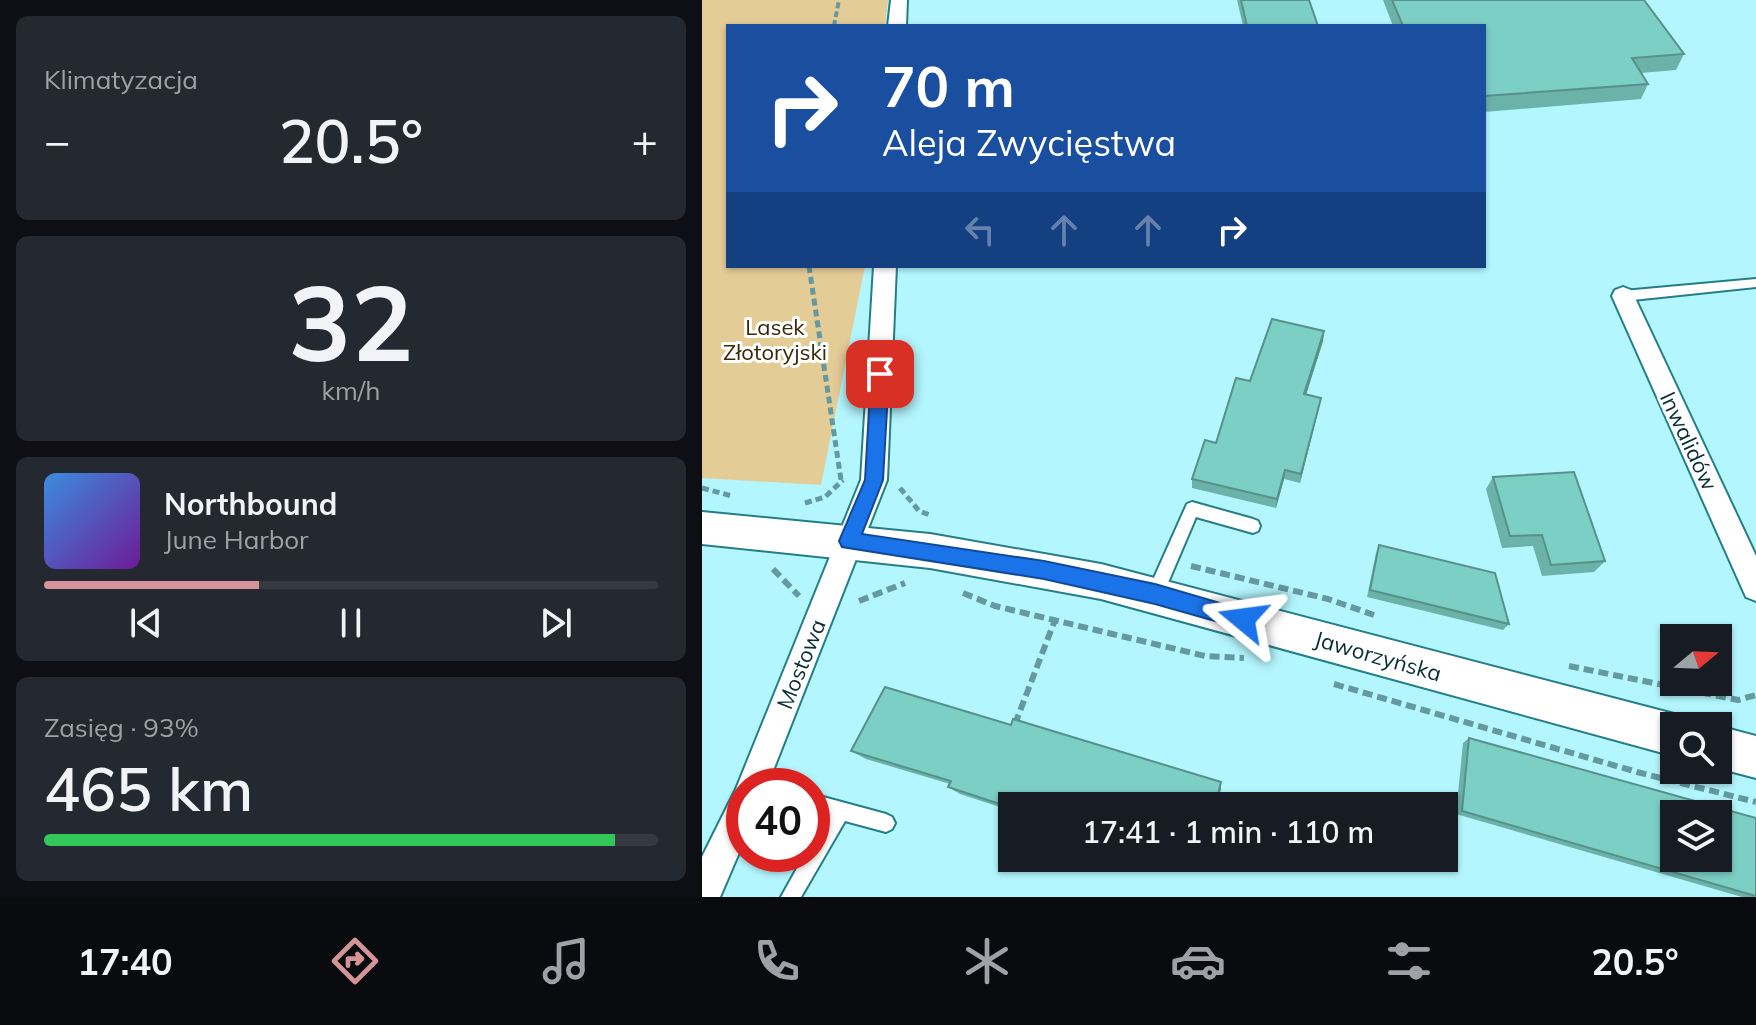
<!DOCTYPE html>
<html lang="pl">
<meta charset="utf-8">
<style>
body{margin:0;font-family:Mulish,sans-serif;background:#242831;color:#f1f3f6;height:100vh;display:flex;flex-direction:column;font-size:30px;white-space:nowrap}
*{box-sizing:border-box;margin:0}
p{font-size:26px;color:#9ea1a6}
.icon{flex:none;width:44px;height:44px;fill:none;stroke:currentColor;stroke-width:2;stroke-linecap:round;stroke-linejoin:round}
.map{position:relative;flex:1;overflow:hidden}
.drawer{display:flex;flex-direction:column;gap:16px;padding:16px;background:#0d0f14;width:702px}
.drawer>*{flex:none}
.banner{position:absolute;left:24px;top:24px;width:760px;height:244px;border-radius:0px;box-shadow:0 2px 6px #0004;background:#1a4fa0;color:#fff;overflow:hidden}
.needle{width:52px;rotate:71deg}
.buttons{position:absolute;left:958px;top:624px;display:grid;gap:16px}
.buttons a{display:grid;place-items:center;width:72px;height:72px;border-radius:0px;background:#171b24;box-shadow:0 2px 6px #0004;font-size:40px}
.speed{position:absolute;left:24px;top:768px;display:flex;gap:16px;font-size:40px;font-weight:700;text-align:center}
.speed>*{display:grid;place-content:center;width:104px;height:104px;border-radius:50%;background:#171b24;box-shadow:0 2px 6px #0004;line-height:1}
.speed .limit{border:12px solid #d22;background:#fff;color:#111}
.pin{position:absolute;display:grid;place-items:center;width:68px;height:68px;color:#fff;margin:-34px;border-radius:16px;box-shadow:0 4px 12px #0006}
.me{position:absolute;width:88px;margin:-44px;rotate:286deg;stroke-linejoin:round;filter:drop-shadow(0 0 6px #0008)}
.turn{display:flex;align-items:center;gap:28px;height:168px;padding:0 24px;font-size:36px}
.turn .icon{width:104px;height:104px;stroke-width:2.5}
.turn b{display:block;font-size:56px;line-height:68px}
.lanes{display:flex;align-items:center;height:76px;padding:0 24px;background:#0003;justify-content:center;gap:40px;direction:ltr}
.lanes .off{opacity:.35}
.big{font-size:60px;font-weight:600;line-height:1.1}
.drawer .widget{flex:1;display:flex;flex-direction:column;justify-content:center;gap:12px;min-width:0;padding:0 28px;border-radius:12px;background:#242831}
.drawer .dial{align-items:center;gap:0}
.dial b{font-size:104px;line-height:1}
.song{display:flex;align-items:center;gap:24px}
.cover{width:96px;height:96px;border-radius:12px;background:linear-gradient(135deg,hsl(210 70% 55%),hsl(280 70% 35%))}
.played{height:8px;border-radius:4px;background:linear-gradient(90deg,#d49498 35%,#363941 35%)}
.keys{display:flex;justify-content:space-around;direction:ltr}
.heat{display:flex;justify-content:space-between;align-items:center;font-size:44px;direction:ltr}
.charge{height:12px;border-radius:6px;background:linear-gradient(90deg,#34c759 93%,#363941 0)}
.trip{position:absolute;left:296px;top:792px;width:460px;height:80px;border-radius:0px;background:#171b24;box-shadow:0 2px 6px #0004;font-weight:600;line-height:80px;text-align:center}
.menu{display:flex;height:128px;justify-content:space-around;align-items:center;background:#090b0e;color:#9ea1a6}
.menu .icon{width:56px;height:56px}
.menu .active{color:#d49498}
.menu b{font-size:36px;color:#f1f3f6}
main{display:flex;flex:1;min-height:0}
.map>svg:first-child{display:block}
.green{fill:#e4cc97}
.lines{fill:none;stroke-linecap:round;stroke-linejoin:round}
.service-casing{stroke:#247e88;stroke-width:4}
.minor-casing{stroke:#247e88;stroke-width:4}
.tertiary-casing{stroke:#247e88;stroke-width:4}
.path-far2{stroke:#6599a0;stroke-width:4;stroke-dasharray:6 3;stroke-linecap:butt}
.path-far1{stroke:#6599a0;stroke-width:5;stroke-dasharray:7 4;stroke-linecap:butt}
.path{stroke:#6599a0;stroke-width:6;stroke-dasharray:10 5;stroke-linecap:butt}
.service{fill:#fff;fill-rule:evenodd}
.minor{fill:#fff;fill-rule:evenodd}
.tertiary{fill:#fff;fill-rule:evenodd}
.wall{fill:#6bb2a9}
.shaded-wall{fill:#57918a}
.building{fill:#7ccfc5;stroke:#57918a;stroke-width:2;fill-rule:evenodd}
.route{fill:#1a73e8;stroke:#114b97;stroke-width:2}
.labels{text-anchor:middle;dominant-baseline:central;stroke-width:6;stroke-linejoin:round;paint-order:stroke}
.park-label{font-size:22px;fill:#382a07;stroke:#fff}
.street-label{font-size:22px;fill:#092e32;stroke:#fff}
</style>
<main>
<section class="drawer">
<div class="widget"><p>Klimatyzacja</p>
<div class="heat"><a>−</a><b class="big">20.5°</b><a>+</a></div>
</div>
<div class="widget dial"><b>32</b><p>km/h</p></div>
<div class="widget">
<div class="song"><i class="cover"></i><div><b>Northbound</b><p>June Harbor</p></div></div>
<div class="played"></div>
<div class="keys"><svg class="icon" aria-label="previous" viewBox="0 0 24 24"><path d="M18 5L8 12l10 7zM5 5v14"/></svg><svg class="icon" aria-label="pause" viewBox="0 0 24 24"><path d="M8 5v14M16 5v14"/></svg><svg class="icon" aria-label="next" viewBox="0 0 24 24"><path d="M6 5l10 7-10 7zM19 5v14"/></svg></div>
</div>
<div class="widget"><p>Zasięg · 93%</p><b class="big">465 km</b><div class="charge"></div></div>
</section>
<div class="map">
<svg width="1054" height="897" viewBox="0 0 1054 897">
<rect width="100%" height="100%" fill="#b4f6fe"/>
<path class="green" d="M0,0h186l-3,26h-157v240h137l-44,219 -119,-7z"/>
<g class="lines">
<g class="service-casing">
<g id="service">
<path d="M1054,279v8l-133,14 -6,-5 6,-5z"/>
<path d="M490,502l61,17 5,2 2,5 -2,5 -5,2 -57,-16 -35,82 -6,2 -6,-2 -2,-5 2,-5 38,-85z"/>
<path d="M110,794l74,20 6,3 3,6 -3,6 -6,3 -41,-11 -44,76h-20l24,-43h7v-12l16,-26 -16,-4z"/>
</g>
</g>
<g class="minor-casing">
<g id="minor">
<path d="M189,0h16l-1,26h-18z"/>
<path d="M172,266h22l-9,214 -120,306h-23v55l-24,56h-18v-40l34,-68 125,-309z"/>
<path d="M921,287l8,3 3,6 122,260v45l-10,-4 -134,-301 3,-6z"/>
</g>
</g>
<g class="tertiary-casing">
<g id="tertiary">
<path d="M0,512l228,22 171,30 573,150 15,6 2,6h-17v30l-573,-157 -171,-31 -228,-24z"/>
<path d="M1016,726l38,10v42l-38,-10z"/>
</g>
</g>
<path class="path-far2" d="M132,26l5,-26"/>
<g class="path-far1">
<path d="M107,266l32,214"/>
<path d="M0,488l30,8"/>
<path d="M198,488l19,23 11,4"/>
<path d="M103,503l20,-6 18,-17"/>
</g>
<g class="path">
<path d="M489,566l137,33 46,16"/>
<path d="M71,569l26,27"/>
<path d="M261,593l32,13 210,50 39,2"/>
<path d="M157,601l46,-18"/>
<path d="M867,666l169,34 18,-5"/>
<path d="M632,684l303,88 119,30"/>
<path d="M313,724l40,-104"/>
</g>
<use href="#service" class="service"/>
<use href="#minor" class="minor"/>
<use href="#tertiary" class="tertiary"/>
</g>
<g class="wall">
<path d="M535,0h72l9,26h-75z"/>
<path d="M681,0h261l40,54 -8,16 -35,3 7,11 -7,15 -157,13v-86h-91z"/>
<path d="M622,331l-1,10 -17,54 15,3 -21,85 -16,-4 -8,29 -84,-20v-9l24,-36z"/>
<path d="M791,477l112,84 -11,11 -52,4 -9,-30 -31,2 -16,-59z"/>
<path d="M677,545l130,79 -6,6 -136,-33 9,-44z"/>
<path d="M309,725l210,57v7l-209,17v5l-52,-17 -12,-7 2,-3 -84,-25 -15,-8z"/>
<path d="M767,738l287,80v79h-14l-286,-83 7,-71z"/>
<path d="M454,858h47l-4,14z"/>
</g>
<g class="shaded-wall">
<path d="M622,331l-1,10 -20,63 1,-10z"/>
<path d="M619,398l-2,10 -19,75 1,-9z"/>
<path d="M583,470l-1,9 -8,29 1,-9z"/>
<path d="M519,782v7l-4,17h-2z"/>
<path d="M498,858h3l-4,14 -2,-3z"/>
</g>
<g class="building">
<path d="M539,0h68l9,26h-71z"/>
<path d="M690,0h252l40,54 -52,4 16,26 -164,12v-70h-81z"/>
<path d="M570,319l52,12 -20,63 17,4 -20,76 -16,-4 -8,29 -85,-20 13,-39 11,3 20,-65 14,3z"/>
<path d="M872,472l31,89 -54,4 -9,-30 -32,1 -17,-59z"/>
<path d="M677,545l116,28 14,51 -139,-34z"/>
<path d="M183,687l126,38 2,-6 208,63 -6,24h-203v2l-64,-21 3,-6 -100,-30z"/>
<path d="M767,738l287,80v78l-294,-85zM972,814h44v44h-44z"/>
<path d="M462,858h36l-3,11z"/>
</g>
<path class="route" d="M178,367l9,7 -6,106 -21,54 182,27 111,23 96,28 3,7 -3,7 -8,3 -88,-25 -111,-25 -202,-32 -3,-6 26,-61 6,-106z"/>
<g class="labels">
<g class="park-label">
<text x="73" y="327">Lasek<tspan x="73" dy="25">Złotoryjski</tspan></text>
</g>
<g class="street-label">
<text transform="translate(987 441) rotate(65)">Inwalidów</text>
<text transform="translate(676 656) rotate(16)">Jaworzyńska</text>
<text transform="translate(99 664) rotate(-68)">Mostowa</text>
</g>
</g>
</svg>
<div class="buttons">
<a><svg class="needle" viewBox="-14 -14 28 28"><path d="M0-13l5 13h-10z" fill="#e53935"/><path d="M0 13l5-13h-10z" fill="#9ea1a6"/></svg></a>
<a><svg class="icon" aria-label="search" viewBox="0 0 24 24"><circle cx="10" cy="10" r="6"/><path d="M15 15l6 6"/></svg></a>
<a><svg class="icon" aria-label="layers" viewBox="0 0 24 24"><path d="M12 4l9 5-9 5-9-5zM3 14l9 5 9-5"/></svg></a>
</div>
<div class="speed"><div class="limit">40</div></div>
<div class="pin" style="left:178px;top:374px;background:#d93025"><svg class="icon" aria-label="arrive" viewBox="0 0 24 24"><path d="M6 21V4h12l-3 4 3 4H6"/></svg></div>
<svg class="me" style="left:541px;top:619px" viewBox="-20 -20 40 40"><path d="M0-17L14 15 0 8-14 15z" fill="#1a73e8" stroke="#fff" stroke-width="4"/></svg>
<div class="trip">17:41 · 1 min · 110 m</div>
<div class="banner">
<div class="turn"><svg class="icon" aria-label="right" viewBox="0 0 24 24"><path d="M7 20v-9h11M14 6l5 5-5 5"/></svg><div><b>70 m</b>Aleja Zwycięstwa</div></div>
<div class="lanes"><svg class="icon off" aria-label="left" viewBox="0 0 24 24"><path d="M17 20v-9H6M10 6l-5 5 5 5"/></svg><svg class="icon off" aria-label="ahead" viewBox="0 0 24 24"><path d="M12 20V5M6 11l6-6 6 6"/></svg><svg class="icon off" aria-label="ahead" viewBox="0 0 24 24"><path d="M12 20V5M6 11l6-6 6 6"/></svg><svg class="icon" aria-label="right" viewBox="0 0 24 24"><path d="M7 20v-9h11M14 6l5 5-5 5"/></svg></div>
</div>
</div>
</main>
<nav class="menu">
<b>17:40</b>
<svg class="icon active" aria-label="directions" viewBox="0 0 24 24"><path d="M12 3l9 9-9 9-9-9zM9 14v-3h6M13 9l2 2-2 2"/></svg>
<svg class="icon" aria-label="music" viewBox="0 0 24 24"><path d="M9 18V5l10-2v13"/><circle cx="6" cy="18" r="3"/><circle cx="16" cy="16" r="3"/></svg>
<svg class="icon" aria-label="phone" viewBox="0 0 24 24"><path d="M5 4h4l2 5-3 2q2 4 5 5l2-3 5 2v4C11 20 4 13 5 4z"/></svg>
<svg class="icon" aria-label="climate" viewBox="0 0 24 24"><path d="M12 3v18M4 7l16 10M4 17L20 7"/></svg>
<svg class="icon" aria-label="car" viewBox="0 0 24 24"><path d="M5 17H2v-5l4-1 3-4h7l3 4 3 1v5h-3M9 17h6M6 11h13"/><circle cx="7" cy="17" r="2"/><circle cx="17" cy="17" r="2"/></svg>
<svg class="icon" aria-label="filters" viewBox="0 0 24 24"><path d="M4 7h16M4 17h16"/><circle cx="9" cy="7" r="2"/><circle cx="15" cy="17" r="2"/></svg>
<b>20.5°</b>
</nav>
